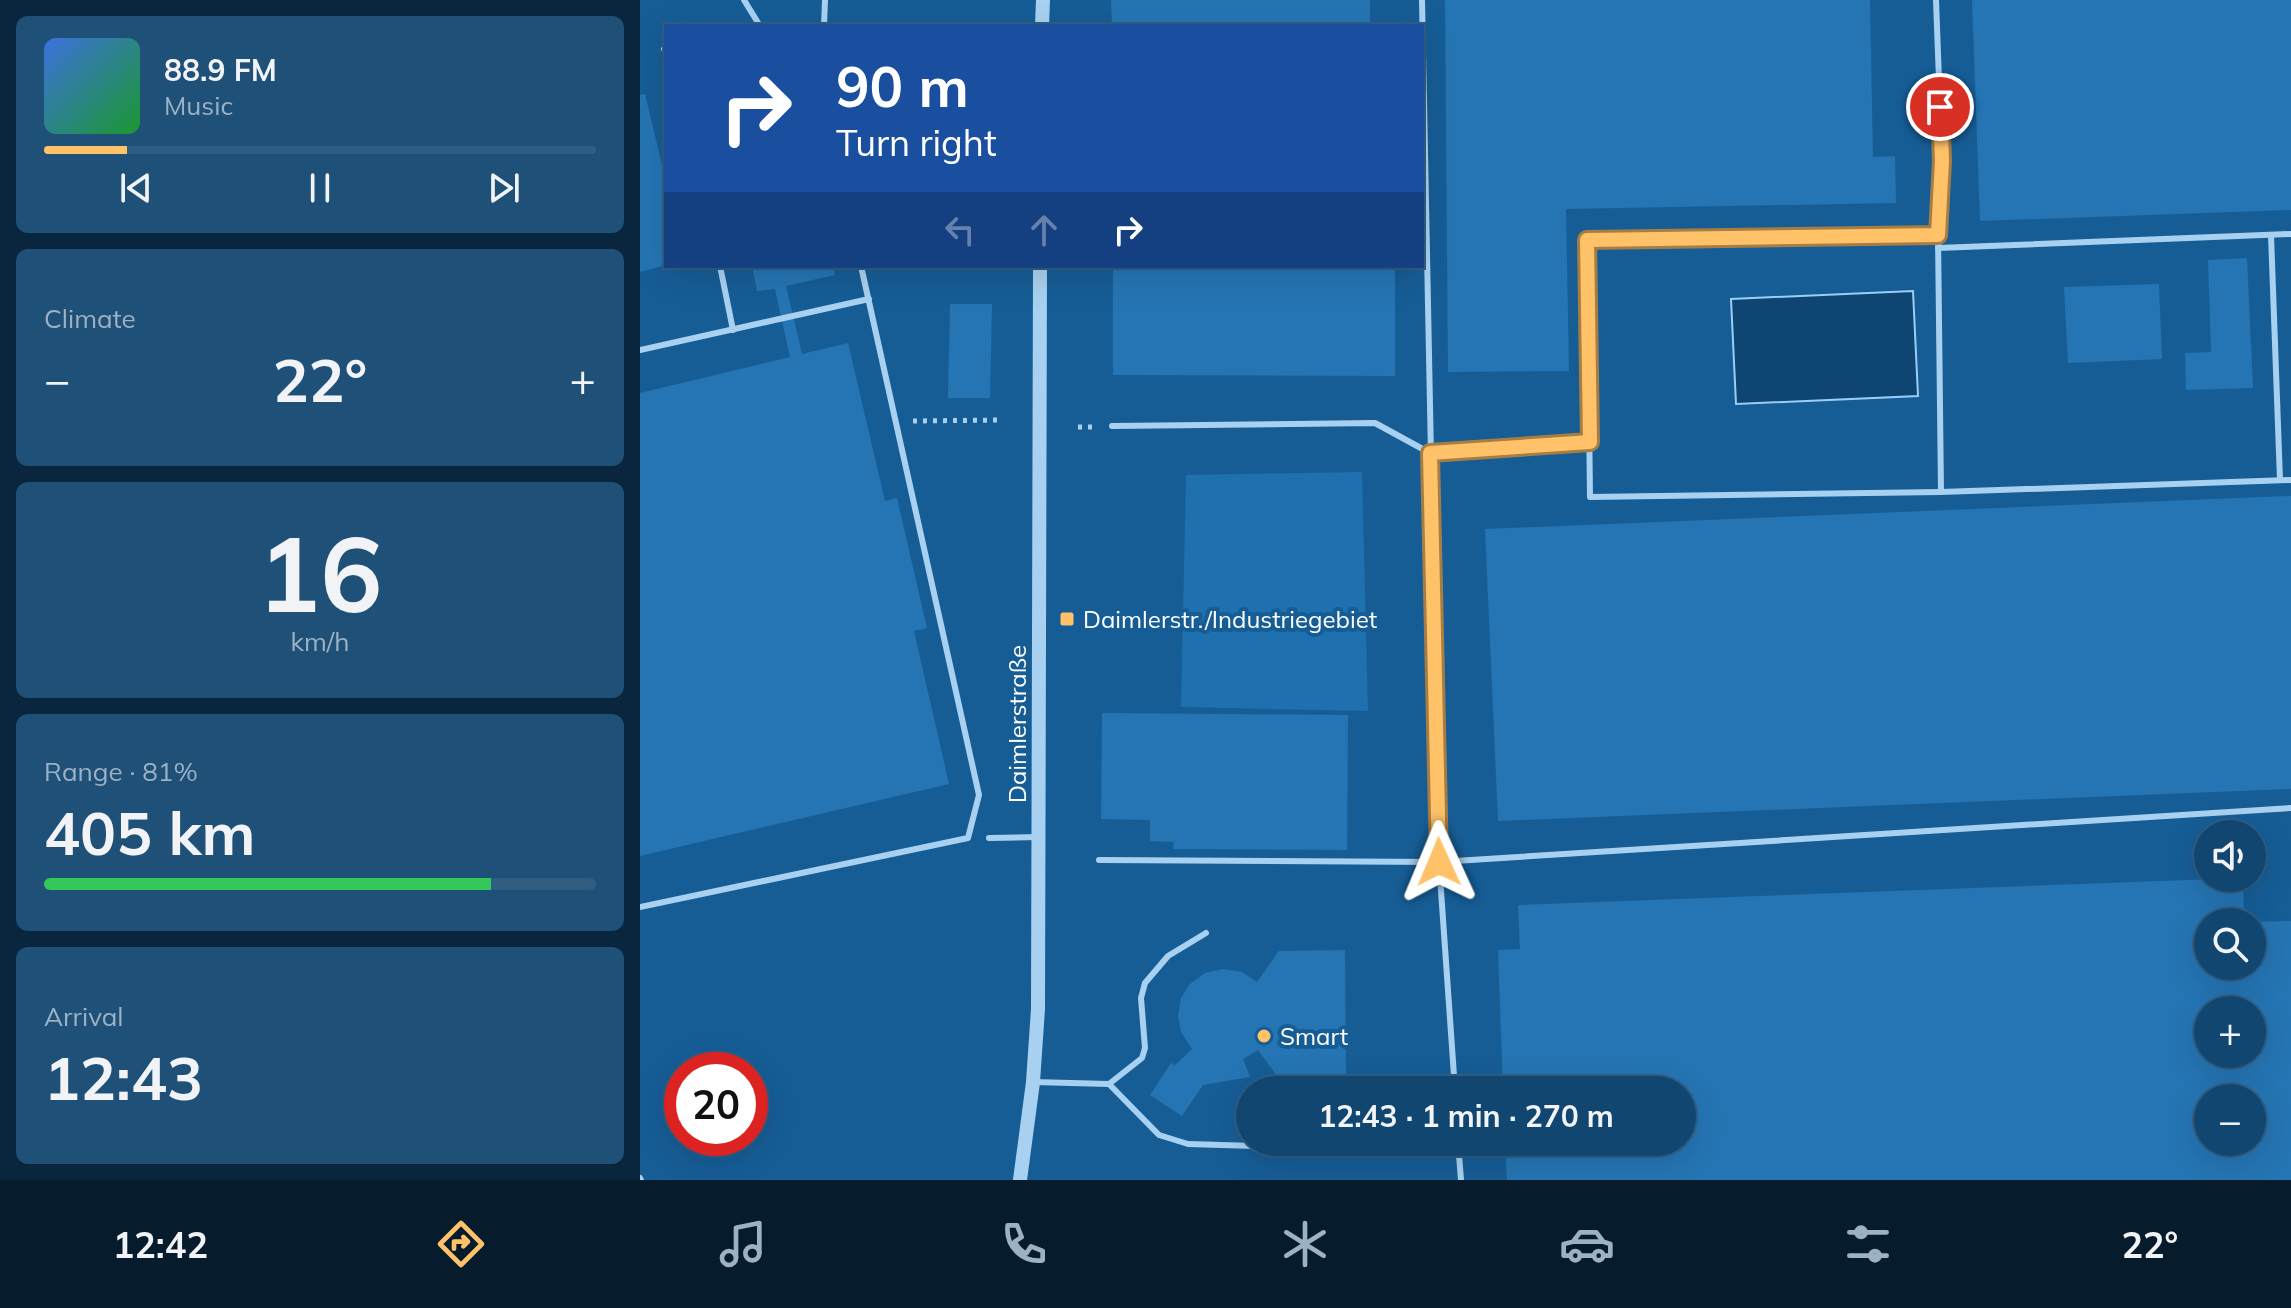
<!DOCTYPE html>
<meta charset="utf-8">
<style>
body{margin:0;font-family:Mulish,sans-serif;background:#1e5078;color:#f1f3f6;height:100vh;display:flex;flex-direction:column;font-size:30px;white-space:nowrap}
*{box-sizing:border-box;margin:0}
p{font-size:26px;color:#9cb1c3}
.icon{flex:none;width:44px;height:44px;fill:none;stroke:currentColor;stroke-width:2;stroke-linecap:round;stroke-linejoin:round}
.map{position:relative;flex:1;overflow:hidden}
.drawer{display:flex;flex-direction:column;gap:16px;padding:16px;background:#09263e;width:640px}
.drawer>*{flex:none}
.hud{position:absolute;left:24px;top:24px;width:760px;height:244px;border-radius:0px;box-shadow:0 8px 32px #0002,0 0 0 2px #305e83;background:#1a4fa0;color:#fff;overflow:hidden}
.controls{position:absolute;left:1554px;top:820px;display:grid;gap:16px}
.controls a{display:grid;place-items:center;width:72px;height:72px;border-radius:50%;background:#104670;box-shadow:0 8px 32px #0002,0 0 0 2px #305e83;font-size:40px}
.speed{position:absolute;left:24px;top:1052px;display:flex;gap:16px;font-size:40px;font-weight:700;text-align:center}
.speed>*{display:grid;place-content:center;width:104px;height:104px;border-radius:50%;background:#104670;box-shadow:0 8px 32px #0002,0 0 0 2px #305e83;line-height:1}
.speed .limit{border:12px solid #d22;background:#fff;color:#111}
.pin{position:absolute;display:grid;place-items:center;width:68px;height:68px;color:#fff;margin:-34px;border:4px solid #fff;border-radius:50%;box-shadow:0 2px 8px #0007}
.me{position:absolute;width:88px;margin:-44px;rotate:359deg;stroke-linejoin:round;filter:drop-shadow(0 0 6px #0008)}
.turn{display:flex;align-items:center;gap:28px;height:168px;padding:0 40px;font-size:36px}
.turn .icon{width:104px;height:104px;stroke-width:2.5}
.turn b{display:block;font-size:56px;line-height:68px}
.lanes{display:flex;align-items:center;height:76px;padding:0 40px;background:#0003;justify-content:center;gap:40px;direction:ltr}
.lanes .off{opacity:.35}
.big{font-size:60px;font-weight:700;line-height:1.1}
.drawer .tile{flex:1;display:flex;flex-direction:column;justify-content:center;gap:12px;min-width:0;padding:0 28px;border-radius:12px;background:#1e5078}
.drawer .dial{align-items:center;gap:0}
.dial b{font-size:104px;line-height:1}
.song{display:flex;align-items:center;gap:24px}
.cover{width:96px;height:96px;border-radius:12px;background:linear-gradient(135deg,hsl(220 70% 55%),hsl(130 70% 35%))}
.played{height:8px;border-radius:4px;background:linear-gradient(90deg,#ffc268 15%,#305e83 15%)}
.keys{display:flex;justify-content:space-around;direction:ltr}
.heat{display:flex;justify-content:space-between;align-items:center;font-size:44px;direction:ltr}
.charge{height:12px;border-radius:6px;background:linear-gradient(90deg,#34c759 81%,#305e83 0)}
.trip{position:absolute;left:596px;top:1076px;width:460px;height:80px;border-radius:40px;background:#104670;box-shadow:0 8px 32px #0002,0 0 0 2px #305e83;font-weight:700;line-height:80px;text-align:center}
.menu{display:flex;height:128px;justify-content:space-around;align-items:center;background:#061c2d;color:#9cb1c3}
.menu .icon{width:56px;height:56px}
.menu .selected{color:#ffc268}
.menu b{font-size:36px;color:#f1f3f6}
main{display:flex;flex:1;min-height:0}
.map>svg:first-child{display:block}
.green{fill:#1f70af}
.water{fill:#0e4573;stroke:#9acef4;stroke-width:2}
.building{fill:#2575b4;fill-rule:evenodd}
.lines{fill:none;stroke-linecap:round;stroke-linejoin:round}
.path{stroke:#a8d1f1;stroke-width:5;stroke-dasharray:4 6;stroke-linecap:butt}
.service{stroke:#a8d1f1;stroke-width:6}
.tertiary{stroke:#a8d1f1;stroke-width:14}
.route-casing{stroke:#a67e44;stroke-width:20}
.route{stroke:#ffc268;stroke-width:14}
.poi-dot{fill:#ffc268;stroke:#165d96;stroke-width:3}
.labels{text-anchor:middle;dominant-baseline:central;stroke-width:8;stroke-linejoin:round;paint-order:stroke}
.poi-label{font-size:24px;fill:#fff;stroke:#165d96;text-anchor:start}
.street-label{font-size:24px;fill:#fff;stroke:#165d96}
</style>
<main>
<section class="drawer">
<div class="tile">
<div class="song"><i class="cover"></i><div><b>88.9 FM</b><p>Music</p></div></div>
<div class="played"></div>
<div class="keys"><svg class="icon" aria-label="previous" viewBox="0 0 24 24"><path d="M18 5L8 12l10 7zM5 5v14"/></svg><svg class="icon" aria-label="pause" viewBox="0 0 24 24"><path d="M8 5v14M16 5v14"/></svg><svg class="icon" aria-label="next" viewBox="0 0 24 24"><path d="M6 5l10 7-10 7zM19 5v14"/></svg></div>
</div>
<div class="tile"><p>Climate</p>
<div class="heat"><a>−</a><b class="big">22°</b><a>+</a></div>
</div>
<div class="tile dial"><b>16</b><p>km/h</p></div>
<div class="tile"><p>Range · 81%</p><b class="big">405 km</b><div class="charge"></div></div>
<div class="tile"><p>Arrival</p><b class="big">12:43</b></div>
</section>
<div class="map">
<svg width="1651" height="1180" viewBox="0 0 1651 1180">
<rect width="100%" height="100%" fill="#165d96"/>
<path class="green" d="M722,472l6,239 -187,-4 5,-232z"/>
<path class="water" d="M1273,291l5,105 -182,8 -5,-105z"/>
<g class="building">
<path d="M471,0h259v26h-258z"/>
<path d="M805,0h425l3,157 22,-1 1,47 -330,6 3,162 -121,1z"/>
<path d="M1332,0h319v210l-311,11z"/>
<path d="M5,94l21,87v84l-26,7v-177z"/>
<path d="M1607,258l6,130 -67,2 -1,-37 26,-1 -3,-92z"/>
<path d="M112,266h81l2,9 -49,11 16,68 46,-11 37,158 12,-3 30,130 -13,3 35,153 -309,72v-463l150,-36 -15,-68 -18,2z"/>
<path d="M473,266h282v110l-282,-1z"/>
<path d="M1519,284l3,75 -94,4 -4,-76z"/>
<path d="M310,304h42l-2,94h-42z"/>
<path d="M1651,496v293l-793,32 -13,-292z"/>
<path d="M462,713l246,2 -1,135 -174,-1 1,-7 -24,-1v-21l-49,-1z"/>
<path d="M1603,878l1,44h-36v44h44v-44l39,-1v259h-784l-2,-38h177v-52h-179l-5,-140 22,-1 -2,-44zM1568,1010h44v44h-44zM1568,1098h44v44h-44z"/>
<path d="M705,950l1,129 -66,1 -22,-30 -15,9 7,18 -47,8 -21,31 -32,-21 21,-32 4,2 17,-16 -11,-17 -3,-16 3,-18 9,-14 15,-11 18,-4 19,3 15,10 22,-31z"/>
</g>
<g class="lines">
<g class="path">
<path d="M273,421l88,-1"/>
<path d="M438,427h17"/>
</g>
<g class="service">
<path d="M104,0l16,26"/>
<path d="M782,0l17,862 16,228"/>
<path d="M1296,0l6,161 -4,74 3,257 350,-12"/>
<path d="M184,26l1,-26"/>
<path d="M24,49l2,5"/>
<path d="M1298,235l-351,5 3,257 351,-5"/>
<path d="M1631,235l9,245"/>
<path d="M1298,248l353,-14"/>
<path d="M80,266l13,64"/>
<path d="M0,350l229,-51"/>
<path d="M472,426l263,-3 55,30 160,-11"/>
<path d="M349,838l50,-1"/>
<path d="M459,860l340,2 852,-54"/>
<path d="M0,907l328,-69 11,-43 -118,-529"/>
<path d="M393,1082l76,2 50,51 29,9 167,5"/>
<path d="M469,1084l33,-26 3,-10 -4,-50 4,-15 23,-27 38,-23"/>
<path d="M818,1142l3,38"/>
<path d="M0,1178l1,2"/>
</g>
<g class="tertiary">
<path d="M402,26l1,-26"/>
<path d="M380,1180l13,-98 5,-73 2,-743"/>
</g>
</g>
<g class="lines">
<g class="route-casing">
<path id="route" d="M799,862l-9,-409 160,-11 -3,-202 351,-5 4,-74 -2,-54"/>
</g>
<use href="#route" class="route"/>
</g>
<g class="poi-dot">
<rect x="419" y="611" width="16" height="16" rx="4"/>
<circle cx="624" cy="1036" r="8"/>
</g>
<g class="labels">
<g class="poi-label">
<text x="443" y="619">Daimlerstr./Industriegebiet</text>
<text x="640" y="1036">Smart</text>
</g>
<g class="street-label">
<text transform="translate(377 724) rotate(-90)">Daimlerstraße</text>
</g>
</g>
</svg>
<div class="controls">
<a><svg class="icon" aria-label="sound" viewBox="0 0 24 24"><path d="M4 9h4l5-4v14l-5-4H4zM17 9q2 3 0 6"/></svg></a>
<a><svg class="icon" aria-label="search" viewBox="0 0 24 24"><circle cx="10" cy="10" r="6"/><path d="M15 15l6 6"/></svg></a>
<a>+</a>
<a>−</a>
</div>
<div class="speed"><div class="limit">20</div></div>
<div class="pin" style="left:1300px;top:107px;background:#d93025"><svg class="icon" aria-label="arrive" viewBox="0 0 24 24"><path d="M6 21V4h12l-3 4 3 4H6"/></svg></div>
<svg class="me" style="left:799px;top:862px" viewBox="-20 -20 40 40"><path d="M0-17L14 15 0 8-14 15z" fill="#ffc268" stroke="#fff" stroke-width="4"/></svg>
<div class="trip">12:43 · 1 min · 270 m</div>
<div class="hud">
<div class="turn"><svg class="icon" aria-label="right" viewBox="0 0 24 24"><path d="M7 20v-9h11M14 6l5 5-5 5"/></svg><div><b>90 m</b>Turn right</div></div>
<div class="lanes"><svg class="icon off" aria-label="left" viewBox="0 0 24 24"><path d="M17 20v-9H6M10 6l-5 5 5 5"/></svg><svg class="icon off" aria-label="ahead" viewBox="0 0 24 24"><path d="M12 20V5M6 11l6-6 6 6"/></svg><svg class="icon" aria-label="right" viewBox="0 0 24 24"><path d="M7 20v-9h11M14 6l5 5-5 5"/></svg></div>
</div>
</div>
</main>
<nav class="menu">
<b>12:42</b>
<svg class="icon selected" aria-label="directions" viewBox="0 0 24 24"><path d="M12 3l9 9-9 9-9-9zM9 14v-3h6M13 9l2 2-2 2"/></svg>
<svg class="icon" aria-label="music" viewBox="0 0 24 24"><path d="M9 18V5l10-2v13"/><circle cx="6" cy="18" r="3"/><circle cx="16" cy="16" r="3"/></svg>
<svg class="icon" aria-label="phone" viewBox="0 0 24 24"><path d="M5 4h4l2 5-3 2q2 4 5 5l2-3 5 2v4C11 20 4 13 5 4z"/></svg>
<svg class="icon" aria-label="climate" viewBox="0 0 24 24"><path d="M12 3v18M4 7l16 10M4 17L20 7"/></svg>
<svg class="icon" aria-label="car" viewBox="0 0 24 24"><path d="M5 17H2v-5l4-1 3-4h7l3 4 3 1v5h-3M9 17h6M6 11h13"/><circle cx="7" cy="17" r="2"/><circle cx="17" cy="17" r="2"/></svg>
<svg class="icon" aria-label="filters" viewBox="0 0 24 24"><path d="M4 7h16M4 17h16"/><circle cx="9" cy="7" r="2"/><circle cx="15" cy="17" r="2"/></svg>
<b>22°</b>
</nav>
